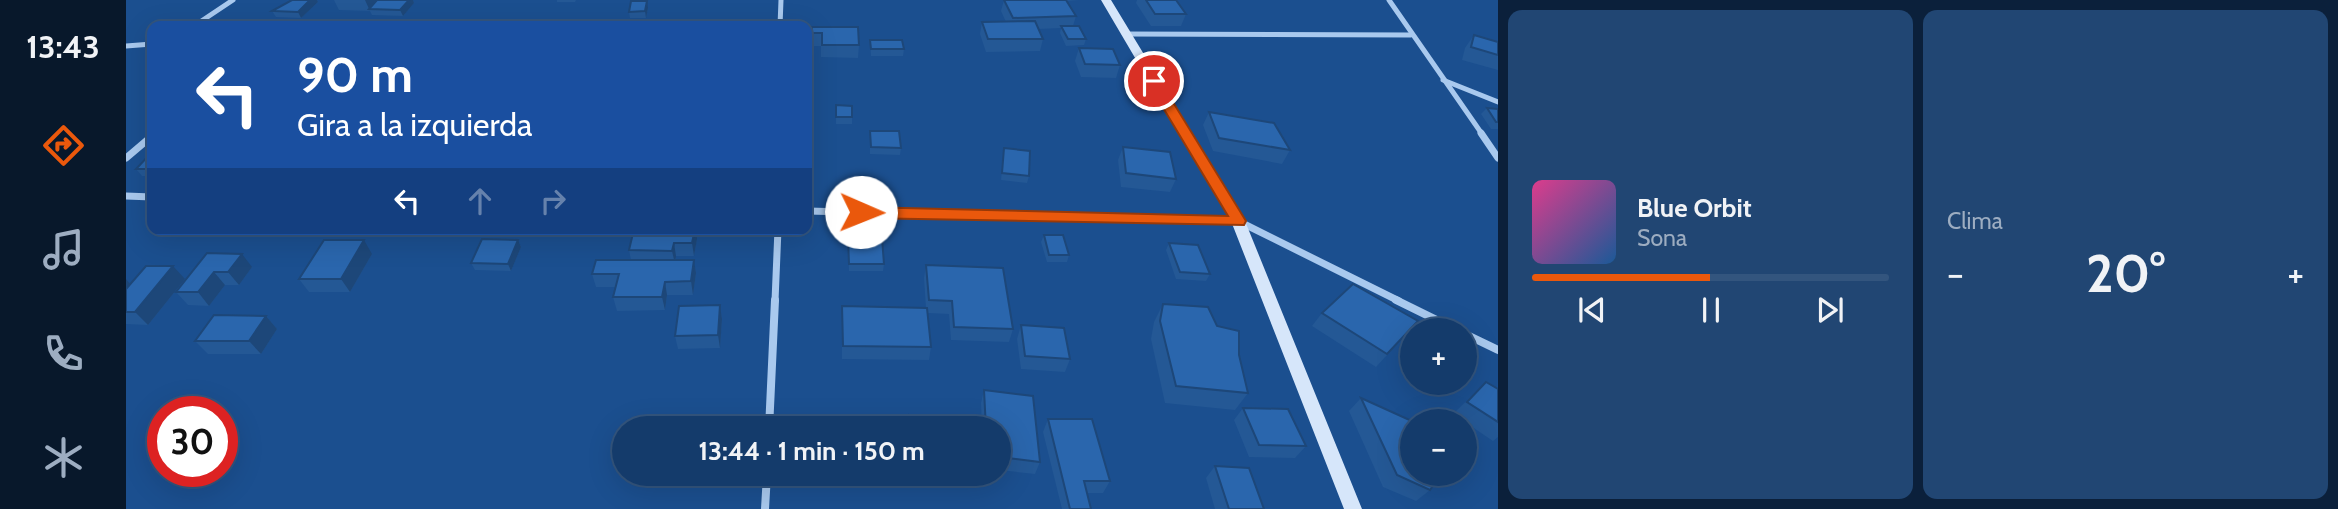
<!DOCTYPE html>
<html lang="es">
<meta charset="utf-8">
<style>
body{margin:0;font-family:Cabin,sans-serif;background:#214673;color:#f1f3f6;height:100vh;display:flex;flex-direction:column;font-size:26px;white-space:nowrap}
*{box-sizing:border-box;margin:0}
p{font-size:23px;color:#9dadc1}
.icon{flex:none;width:38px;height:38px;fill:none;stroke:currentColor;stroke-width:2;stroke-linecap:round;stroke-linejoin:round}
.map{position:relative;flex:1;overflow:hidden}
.panel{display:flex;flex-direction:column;gap:10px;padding:10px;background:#0b203b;width:840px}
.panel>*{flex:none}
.guide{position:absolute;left:21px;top:21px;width:665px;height:214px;border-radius:14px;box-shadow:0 7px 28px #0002,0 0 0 2px #33557e;background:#1a4fa0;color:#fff;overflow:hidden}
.tools{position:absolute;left:1274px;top:318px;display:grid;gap:14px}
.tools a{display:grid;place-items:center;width:77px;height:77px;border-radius:50%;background:#143b6b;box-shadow:0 7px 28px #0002,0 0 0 2px #33557e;font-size:35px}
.speed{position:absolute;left:21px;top:396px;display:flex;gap:14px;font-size:35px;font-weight:700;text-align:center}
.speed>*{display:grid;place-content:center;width:91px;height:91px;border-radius:50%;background:#143b6b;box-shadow:0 7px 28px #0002,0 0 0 2px #33557e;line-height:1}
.speed .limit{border:10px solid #d22;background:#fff;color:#111}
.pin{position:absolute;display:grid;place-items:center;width:60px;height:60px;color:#fff;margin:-30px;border:4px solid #fff;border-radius:50%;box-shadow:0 2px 7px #0007}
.me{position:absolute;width:77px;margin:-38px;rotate:91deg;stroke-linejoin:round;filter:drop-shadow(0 0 5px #0008)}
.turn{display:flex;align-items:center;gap:24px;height:147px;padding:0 35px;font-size:32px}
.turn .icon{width:91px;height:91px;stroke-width:2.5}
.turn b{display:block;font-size:49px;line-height:60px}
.lanes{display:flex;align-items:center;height:66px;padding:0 35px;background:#0003;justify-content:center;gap:35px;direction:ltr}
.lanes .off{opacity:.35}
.big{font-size:52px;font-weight:800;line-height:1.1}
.panel .widget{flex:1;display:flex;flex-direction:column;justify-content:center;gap:10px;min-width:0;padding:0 24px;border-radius:14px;background:#214673}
.song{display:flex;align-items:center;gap:21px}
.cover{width:84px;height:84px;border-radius:10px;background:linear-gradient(135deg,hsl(330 70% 55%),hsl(210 70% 35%))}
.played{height:7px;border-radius:4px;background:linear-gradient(90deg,#ea580c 50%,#33557e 50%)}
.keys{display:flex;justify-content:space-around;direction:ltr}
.heat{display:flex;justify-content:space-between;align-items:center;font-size:38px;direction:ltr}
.panel .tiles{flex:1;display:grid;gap:10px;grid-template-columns:repeat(2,1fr)}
.trip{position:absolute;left:486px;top:416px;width:399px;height:70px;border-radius:35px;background:#143b6b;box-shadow:0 7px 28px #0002,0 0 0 2px #33557e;font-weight:800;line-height:70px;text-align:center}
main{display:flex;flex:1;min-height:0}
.tabs{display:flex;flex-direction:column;width:126px;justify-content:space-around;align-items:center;background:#08182b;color:#9dadc1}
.tabs .icon{width:49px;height:49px}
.tabs .current{color:#ea580c}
.tabs b{font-size:32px;color:#f1f3f6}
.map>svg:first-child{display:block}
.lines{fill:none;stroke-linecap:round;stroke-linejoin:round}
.street-far2{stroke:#a9c9ee;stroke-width:5}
.street-far1{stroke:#a9c9ee;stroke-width:7}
.street{stroke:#a9c9ee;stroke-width:8}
.secondary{fill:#d6e6fa;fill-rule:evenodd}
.wall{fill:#245895}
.shaded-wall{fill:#1d4779}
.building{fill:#2a66ad;stroke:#1d4779;stroke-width:2}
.route{fill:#ea580c;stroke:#983908;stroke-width:2}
</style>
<main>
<nav class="tabs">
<b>13:43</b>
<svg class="icon current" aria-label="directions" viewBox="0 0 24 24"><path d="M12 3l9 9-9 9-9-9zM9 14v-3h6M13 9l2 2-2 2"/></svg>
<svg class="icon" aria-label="music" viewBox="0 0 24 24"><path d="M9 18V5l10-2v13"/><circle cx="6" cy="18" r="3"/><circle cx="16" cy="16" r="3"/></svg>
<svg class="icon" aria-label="phone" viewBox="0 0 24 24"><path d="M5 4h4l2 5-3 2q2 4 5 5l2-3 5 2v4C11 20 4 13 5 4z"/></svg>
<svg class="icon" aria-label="climate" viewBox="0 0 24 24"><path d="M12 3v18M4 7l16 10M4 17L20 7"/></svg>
</nav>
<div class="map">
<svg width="1372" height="509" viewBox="0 0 1372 509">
<rect width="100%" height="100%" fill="#1b4f8f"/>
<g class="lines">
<g class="street-far2">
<path d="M1263,0l93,134"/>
<path d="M68,26l39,-26"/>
<path d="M654,26l1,-26"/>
<path d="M999,34l286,1"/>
<path d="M0,46l26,-2"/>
<path d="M1317,80l55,22"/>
</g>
<g class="street-far1">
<path d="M1355,133l17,25"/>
<path d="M0,158l26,-22"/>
<path d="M0,196l26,1"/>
<path d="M681,211l431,10 161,80"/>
<path d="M649,301l3,-72"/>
</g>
<g class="street">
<path d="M1270,300l63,31"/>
<path d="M1339,334l33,16"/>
<path d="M643,429l6,-129"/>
<path d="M639,509l2,-35"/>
</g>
<path class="secondary" d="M975,0h10l134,221 117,288h-18l-113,-288z"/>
</g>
<g class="wall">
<path d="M166,0h25l1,2 -17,16 -25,-1 -4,-6z"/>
<path d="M208,0h79l1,3 -11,13 -31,-1 -2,-4 -31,-1z"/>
<path d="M431,0h19l-1,2h-18z"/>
<path d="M878,0h75l-12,1 9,15 -3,10 13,13 -2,6 -18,1 -6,-13 1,-5 -23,1 5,10 -3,12 -54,1 -6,-18 2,-12h24l-5,-11z"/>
<path d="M1011,0h39l10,14 -5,12h-30l-15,-23z"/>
<path d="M522,8l-2,10h-16l-1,-6z"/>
<path d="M686,27l47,18 -1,13 -37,-1v-11h-10z"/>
<path d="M1348,35l24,7v28l-36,-10 3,-12z"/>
<path d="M744,40l34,9 -1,7h-32z"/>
<path d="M953,48l41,17 -4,13 -35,-1 -6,-16z"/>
<path d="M710,105l16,12v7h-16z"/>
<path d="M1361,108l11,1v20h-7l-10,-15z"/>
<path d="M1083,112l81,38 -8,14 -69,-13 -10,-26z"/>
<path d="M744,131l31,17 -1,7 -30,-1z"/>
<path d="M997,147l53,32 -6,13 -49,-5 -3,-27z"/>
<path d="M878,148l25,28 -2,7 -26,-3z"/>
<path d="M26,152v24h-10l-6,-7z"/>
<path d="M918,235l25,20 -2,7h-20l-6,-20z"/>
<path d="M722,238l36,26 -1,7h-34z"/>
<path d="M571,239l-3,17h-18v4h18l2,13 -3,22h-26l-2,15 -48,1 -4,-14 3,-10h-20l-4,-13 39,-14 -2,-10z"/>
<path d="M392,240l3,7 -10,24 -36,-1 -4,-7z"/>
<path d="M1043,243l41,31 -4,7 -30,-2 -10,-29z"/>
<path d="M81,253l45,14 -13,18h-14l-16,21 -21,-1 -12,-13z"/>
<path d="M246,254l-22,38h-41l-10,-13z"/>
<path d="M800,265l87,64 -4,13 -58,-2 -2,-26 -21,-1 3,34 -2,13 -87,-1v-53l84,2 -2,-30z"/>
<path d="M59,279l-37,46 -22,-1v-35z"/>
<path d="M1037,304l54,22 22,29 9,38 -13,17 -70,-7 -14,-64 3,-17z"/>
<path d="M594,305l2,14 -2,29 -42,1 -3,-13z"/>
<path d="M1196,313l96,8 -42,46 -64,-41z"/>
<path d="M140,316l11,13 -16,25h-53l-13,-13z"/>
<path d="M895,325l49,34 -5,13 -44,-3 -4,-30z"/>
<path d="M1360,382l12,7v48l-5,4 -40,-27z"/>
<path d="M858,390l56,72 -5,12 -36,-4v-41h-17l-1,-26z"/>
<path d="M1235,398l50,35 19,57 -14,11 -33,-14 -34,-76z"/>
<path d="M1117,408l63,38 -11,12 -46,-1 -15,-37z"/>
<path d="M922,419l62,62 -7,12h-16l4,16h-29l-19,-77z"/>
<path d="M1089,466l49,43h-49l-9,-31z"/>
<path d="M775,474h45l-3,12 -43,-7z"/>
</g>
<g class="shaded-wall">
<path d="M184,0h7l1,2 -17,16 -3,-6z"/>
<path d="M239,0h16l-12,9 1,2z"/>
<path d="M283,0h4l1,3 -11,13 -3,-6z"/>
<path d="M521,1l1,7 -2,10 -1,-7z"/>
<path d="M569,229h1l1,10 -3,17 -2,-13z"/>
<path d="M238,240l8,14 -22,38 -9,-13z"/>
<path d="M392,240l3,7 -10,24 -3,-7z"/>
<path d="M548,243l2,13 -1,8 -3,-13z"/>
<path d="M116,254l10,13 -13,18 -11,-13z"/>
<path d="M568,260l2,13 -3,22 -2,-14z"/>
<path d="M47,266l12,13 -37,46 -13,-13z"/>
<path d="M88,272l11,13 -16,21 -11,-14z"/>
<path d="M0,279l4,5 -4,5z"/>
<path d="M539,282l2,13 -2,15 -3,-13z"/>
<path d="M594,305l2,14 -2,29 -2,-13z"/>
<path d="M140,316l11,13 -16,25 -12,-13z"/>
</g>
<g class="building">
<path d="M166,0h18l-12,12 -26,-1z"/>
<path d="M251,0h32l-9,10 -31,-1z"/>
<path d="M878,0h62l10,16 -63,2z"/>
<path d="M1020,0h30l10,14h-31z"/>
<path d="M505,1h16l-2,10 -16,1z"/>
<path d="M909,21l8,18h-55l-6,-17z"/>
<path d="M935,26h18l7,13h-18z"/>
<path d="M686,27h46l1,18h-37v-12h-11z"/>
<path d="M1348,35l24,7v13l-27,-8z"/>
<path d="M744,40h32l2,9h-33z"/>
<path d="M953,48l34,1 7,16 -35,-1z"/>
<path d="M710,105l16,1v11h-16z"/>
<path d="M1361,108l11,1v13h-2z"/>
<path d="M1083,112l65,11 16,27 -71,-12z"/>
<path d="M744,131h29l2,17 -30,-1z"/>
<path d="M997,147l47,5 6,27 -50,-6z"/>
<path d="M878,148l26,3 -1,25 -27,-3z"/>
<path d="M26,152v17h-16z"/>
<path d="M508,229h61l-3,14h-18l-2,8 -43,-1z"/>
<path d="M918,235h19l6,20h-20z"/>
<path d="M722,238h34l2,26h-35z"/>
<path d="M356,239l36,1 -10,24 -37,-1z"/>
<path d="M198,240h40l-23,39h-42z"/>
<path d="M1043,243l29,2 12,29 -30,-2z"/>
<path d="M81,253l35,1 -14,18h-14l-16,20h-22z"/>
<path d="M470,260h98l-3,21 -26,1 -3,15h-49l6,-23h-27z"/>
<path d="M800,265l77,3 10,61 -59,-2 -2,-26 -23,-1z"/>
<path d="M20,266h27l-38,46h-9v-23z"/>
<path d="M1227,284l65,37 -31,33 -65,-41z"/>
<path d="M1037,304l45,3 9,19 22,5v24l9,38 -72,-7 -16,-65z"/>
<path d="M594,305l-2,30 -43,1 4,-30z"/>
<path d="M716,306l85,2 4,39 -88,-1z"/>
<path d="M88,315l52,1 -17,25h-54z"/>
<path d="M895,325l43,3 6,31 -45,-3z"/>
<path d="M1360,382l12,7v33l-31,-20z"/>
<path d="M858,390l49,6 7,66 -41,-5v-28h-13z"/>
<path d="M1235,398l53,24h-2l-1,11h1v41h29l-11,16 -33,-15z"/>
<path d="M1117,408l45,1 18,37 -47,-1z"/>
<path d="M783,415l41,6 -1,8h-42z"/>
<path d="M922,419h44l18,62h-26l7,28h-21z"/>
<path d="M1089,466l34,2 15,41h-35z"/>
</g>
<path class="route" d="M1023,78l11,3 86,140 -2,4 -383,-7 -8,-6 8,-5 367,9 -81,-135z"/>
</svg>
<div class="tools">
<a>+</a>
<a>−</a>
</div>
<div class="speed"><div class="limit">30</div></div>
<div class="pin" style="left:1028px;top:81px;background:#d93025"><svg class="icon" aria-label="arrive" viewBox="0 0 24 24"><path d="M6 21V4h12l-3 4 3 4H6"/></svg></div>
<svg class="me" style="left:735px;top:212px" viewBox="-20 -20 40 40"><circle r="19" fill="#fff"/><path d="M0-13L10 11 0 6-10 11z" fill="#ea580c"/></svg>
<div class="trip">13:44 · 1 min · 150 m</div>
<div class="guide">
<div class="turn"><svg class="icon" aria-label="left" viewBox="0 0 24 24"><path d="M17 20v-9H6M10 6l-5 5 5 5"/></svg><div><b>90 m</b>Gira a la izquierda</div></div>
<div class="lanes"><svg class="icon" aria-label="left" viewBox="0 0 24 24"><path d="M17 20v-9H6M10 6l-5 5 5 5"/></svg><svg class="icon off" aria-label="ahead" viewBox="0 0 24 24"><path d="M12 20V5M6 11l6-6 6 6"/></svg><svg class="icon off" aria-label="right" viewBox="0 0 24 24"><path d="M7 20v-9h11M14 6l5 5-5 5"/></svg></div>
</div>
</div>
<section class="panel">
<div class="tiles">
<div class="widget">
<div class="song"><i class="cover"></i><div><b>Blue Orbit</b><p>Sona</p></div></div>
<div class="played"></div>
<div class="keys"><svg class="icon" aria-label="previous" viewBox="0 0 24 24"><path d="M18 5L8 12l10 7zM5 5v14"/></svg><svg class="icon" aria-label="pause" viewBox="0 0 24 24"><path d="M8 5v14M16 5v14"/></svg><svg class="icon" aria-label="next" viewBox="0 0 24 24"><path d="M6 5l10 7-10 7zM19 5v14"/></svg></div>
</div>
<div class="widget"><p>Clima</p>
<div class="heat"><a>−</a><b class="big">20°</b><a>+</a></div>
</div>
</div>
</section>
</main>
